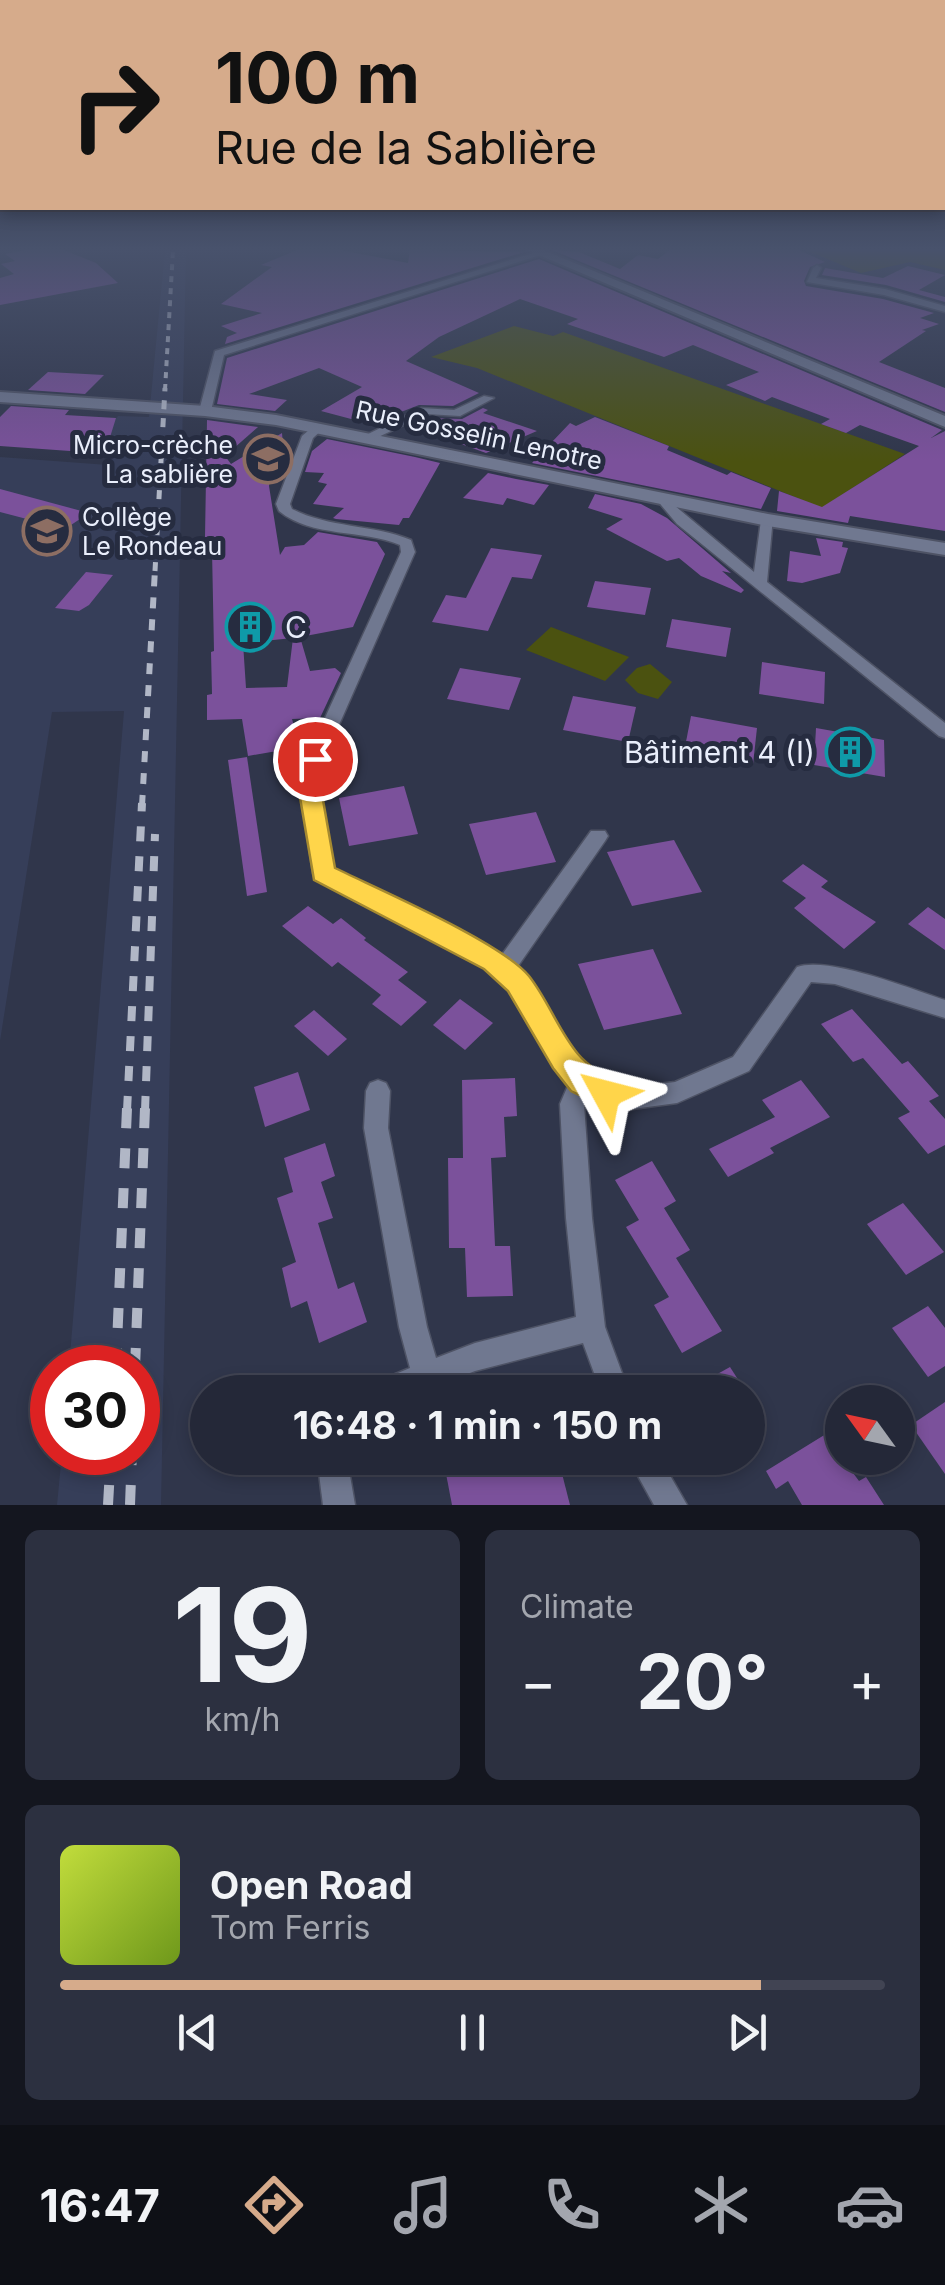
<!DOCTYPE html>
<meta charset="utf-8">
<style>
body{margin:0;font-family:Inter,sans-serif;background:#2c3040;color:#f1f3f6;height:100vh;display:flex;flex-direction:column;font-size:38px;white-space:nowrap}
*{box-sizing:border-box;margin:0}
p{font-size:32px;color:#a3a6ae}
.icon{flex:none;width:55px;height:55px;fill:none;stroke:currentColor;stroke-width:2;stroke-linecap:round;stroke-linejoin:round}
.map{position:relative;height:1505px;overflow:hidden}
.panel{display:flex;flex-direction:column;gap:25px;padding:25px;background:#14161f;flex:1}
.panel>*{flex:none}
.hud{position:absolute;left:0px;top:0px;width:945px;height:210px;box-shadow:0 5px 15px #0003,0 0 0 2px #414453;background:#d6ab8b;color:#111;overflow:hidden}
.needle{width:65px;rotate:303deg}
.fabs{position:absolute;left:825px;top:1385px;display:grid;gap:20px}
.fabs a{display:grid;place-items:center;width:90px;height:90px;border-radius:50%;background:#242838;box-shadow:0 5px 15px #0003,0 0 0 2px #414453;font-size:50px}
.speed{position:absolute;left:30px;top:1345px;display:flex;gap:20px;font-size:50px;font-weight:700;text-align:center}
.speed>*{display:grid;place-content:center;width:130px;height:130px;border-radius:50%;background:#242838;box-shadow:0 5px 15px #0003,0 0 0 2px #414453;line-height:1}
.speed .limit{border:15px solid #d22;background:#fff;color:#111}
.pin{position:absolute;display:grid;place-items:center;width:85px;height:85px;color:#fff;margin:-42px;border:5px solid #fff;border-radius:50%;box-shadow:0 2px 10px #0007}
.me{position:absolute;width:110px;margin:-55px;rotate:308deg;stroke-linejoin:round;filter:drop-shadow(0 0 8px #0008)}
.turn{display:flex;align-items:center;gap:35px;height:210px;padding:0 50px;font-size:45px}
.turn .icon{width:130px;height:130px;stroke-width:2.5}
.turn b{display:block;font-size:70px;line-height:85px}
.big{font-size:75px;font-weight:700;line-height:1.1}
.panel .tile{flex:1;display:flex;flex-direction:column;justify-content:center;gap:15px;min-width:0;padding:0 35px;border-radius:15px;background:#2c3040}
.panel .dial{align-items:center;gap:0}
.dial b{font-size:130px;line-height:1}
.song{display:flex;align-items:center;gap:30px}
.cover{width:120px;height:120px;border-radius:15px;background:linear-gradient(135deg,hsl(70 70% 55%),hsl(80 70% 35%))}
.played{height:10px;border-radius:5px;background:linear-gradient(90deg,#d6ab8b 85%,#414453 85%)}
.keys{display:flex;justify-content:space-around;direction:ltr}
.heat{display:flex;justify-content:space-between;align-items:center;font-size:55px;direction:ltr}
.panel .tiles{flex:1;display:grid;gap:25px;grid-template-columns:1fr 1fr}
.tile:last-child{grid-column:span 2}
.trip{position:absolute;left:190px;top:1375px;width:575px;height:100px;border-radius:50px;background:#242838;box-shadow:0 5px 15px #0003,0 0 0 2px #414453;font-weight:700;line-height:100px;text-align:center}
.tabs{display:flex;height:160px;justify-content:space-around;align-items:center;background:#0e1016;color:#a3a6ae}
.tabs .icon{width:70px;height:70px}
.tabs .selected{color:#d6ab8b}
.tabs b{font-size:45px;color:#f1f3f6}
.map>svg:first-child{display:block}
.built{fill:#363e59}
.green{fill:#4b5210}
.building{fill:#7b519b;fill-rule:evenodd}
.lines{fill:none;stroke-linecap:round;stroke-linejoin:round}
.street-casing{stroke:#4e5365;stroke-width:3}
.secondary-casing{stroke:#4e5365;stroke-width:4}
.street{fill:#707890;fill-rule:evenodd}
.secondary{fill:#707890;fill-rule:evenodd}
.rail-far4{stroke:#b1b7c6;stroke-width:4;stroke-dasharray:6 6;stroke-linecap:butt}
.rail-far3{stroke:#b1b7c6;stroke-width:5;stroke-dasharray:9 9;stroke-linecap:butt}
.rail-far2{stroke:#b1b7c6;stroke-width:6;stroke-dasharray:11 11;stroke-linecap:butt}
.rail-far1{stroke:#b1b7c6;stroke-width:8;stroke-dasharray:15 15;stroke-linecap:butt}
.rail{stroke:#b1b7c6;stroke-width:10;stroke-dasharray:20 20;stroke-linecap:butt}
.route{fill:#ffd54a;stroke:#a68a30;stroke-width:2.5}
.labels{text-anchor:middle;dominant-baseline:central;stroke-width:10;stroke-linejoin:round;paint-order:stroke}
.far-street-label{font-size:25px;fill:#e9eefb;stroke:#262c40}
.far-poi-label{font-size:25px;fill:#e9eefb;stroke:#262c40;text-anchor:end}
.poi-label{font-size:30px;fill:#e9eefb;stroke:#262c40;text-anchor:start}
</style>
<div class="map">
<svg width="945" height="1505" viewBox="0 0 945 1505">
<rect width="100%" height="100%" fill="#30364b"/>
<path class="built" d="M165,250h21l-25,1255h-104l5,-52 76,-1v-84l-69,-1 55,-656 -72,1 -52,329v-584l108,8 3,-40 7,-9 31,1z"/>
<g class="green">
<path d="M806,250h139v20l-35,-8 -49,11z"/>
<path d="M514,326l39,10 10,-4 342,122 -83,54 -345,-140 -46,-11z"/>
<path d="M551,627l78,30 -24,24 -79,-31z"/>
<path d="M650,664l22,18 -14,17 -20,-6 -13,-13 12,-12z"/>
</g>
<g class="building">
<path d="M26,250h38l32,13 22,20 -118,22v-27l14,-4 -13,-10 14,-3 -10,-7z"/>
<path d="M297,250h43l68,13 2,-13 114,2 -299,92 2,-7 10,-4 -16,-7 41,-13 -41,-9 51,-37 -11,-2z"/>
<path d="M552,250l27,2 41,17 18,-14 20,4 12,-9h129l26,12 -15,5 -6,14 2,5 77,13 51,14 -14,5 19,6 -17,6 4,1 -47,31 66,26v24z"/>
<path d="M539,259l403,171 -11,8 14,-7v100l-95,-15 -2,7 -71,-12 2,-20 43,16 97,-61 -59,-21 -14,8 -25,-9 9,-5 -58,-22 -7,4 -39,-16 33,-13 -66,-27 -29,12 -97,-33 11,-5 -58,-20 -81,38 -33,24 73,32 -26,13 -34,-1 -49,19 -49,-13 41,-24 -43,-19 -70,26 38,6 -12,11 -58,-7 10,-46z"/>
<path d="M908,266l37,9 -26,15 26,7v5l-59,-17 -64,-10 3,-7 58,10z"/>
<path d="M48,372l56,3 -19,19 -57,-4z"/>
<path d="M11,406l58,4 -4,5 51,3 -10,32 -8,3 -98,-7v-29z"/>
<path d="M483,408l5,2 -5,3 54,18 -51,22 -75,-27 17,-8 34,1z"/>
<path d="M595,417l74,29 -2,4 60,25 4,-3 40,16 -10,21 -229,-46 38,-40 6,3z"/>
<path d="M207,420l51,7 -33,29 6,8 51,-31 3,36 -14,1 -2,16 11,69 5,-8 19,-2 14,-13 59,10 8,12 -32,73 -53,10 10,34 25,-3 6,5 -21,45 -28,1 8,28 -52,9 -6,-37 -35,1v-25l5,-1 -1,-42 3,-1 -2,-101 -3,-13h-4zM293,638l-6,49 -41,1 -3,-45z"/>
<path d="M327,439l88,18 25,6 -31,55h-6l-4,7 -63,-6 -3,-1 11,-10 -31,-4 14,-20 -9,-2 6,-9 -19,-1 7,-21z"/>
<path d="M488,473l28,6 33,6 -15,20 -27,-7 -4,7 -40,-7z"/>
<path d="M0,489l89,24 -24,16 -65,-17z"/>
<path d="M595,494l46,10 26,14 64,55 -9,-2 22,19 -3,3 -40,-17 -22,-18 -12,3 -61,-32 17,-10 -35,-11z"/>
<path d="M816,538l27,4 -1,5 6,1 -8,25 -38,10 -15,-2 3,-30 31,5z"/>
<path d="M491,548l51,7 -10,24 -20,-2 -24,54 -56,-9 14,-27 20,3z"/>
<path d="M86,572l27,3 -24,30 -10,6 -24,-3z"/>
<path d="M595,581l56,7 -6,27 -58,-8z"/>
<path d="M672,619l59,9 -5,29 -60,-10z"/>
<path d="M762,662l63,10 -1,32 -65,-10z"/>
<path d="M460,668l61,10 -12,32 -62,-11z"/>
<path d="M573,696l63,11 -8,35 -65,-12z"/>
<path d="M691,716l66,12 -4,36 -69,-12z"/>
<path d="M816,728l68,12 1,37 -71,-12z"/>
<path d="M247,757l20,135 -20,4 -19,-136z"/>
<path d="M404,786l14,48 -69,12 -10,-48z"/>
<path d="M536,812l20,50 -70,13 -17,-51z"/>
<path d="M674,840l28,52 -70,14 -25,-54z"/>
<path d="M803,864l25,17 -7,6 55,35 -32,27 -50,-41 12,-10 -24,-17z"/>
<path d="M308,906l25,18 8,-6 25,20 -2,2 44,32 -10,8 29,22 -26,24 -29,-22 9,-9 -43,-33 -6,5 -50,-41z"/>
<path d="M928,907l17,12v31l-37,-26z"/>
<path d="M653,949l29,65 -78,16 -26,-66z"/>
<path d="M460,999l33,24 -28,27 -32,-25z"/>
<path d="M852,1009l50,55 6,-3 31,35 -10,5 16,18v26l-17,9 -30,-36 12,-6 -47,-54 -10,4 -32,-38z"/>
<path d="M314,1010l33,29 -19,17 -34,-30z"/>
<path d="M298,1072l12,38 -45,17 -11,-40z"/>
<path d="M515,1078l2,38 -13,1 2,40 -15,1 4,88h15l3,50 -46,1 -2,-49h-16l-1,-90h15l-1,-78z"/>
<path d="M801,1080l29,37 -60,31 4,5 -46,24 -19,-28 66,-32 -13,-17z"/>
<path d="M325,1143l10,33 -14,6 12,36 -15,5 20,66 16,-7 13,40 -48,21 -12,-42 -16,7 -9,-40 14,-6 -19,-64 16,-6 -9,-34z"/>
<path d="M652,1161l24,40 -12,7 26,42 -14,8 46,73 -40,22 -28,-48 15,-8 -43,-70 13,-7 -24,-40z"/>
<path d="M903,1203l41,49 -38,23 -39,-51z"/>
<path d="M928,1306l17,22v38l-17,11 -36,-49z"/>
<path d="M730,1367l16,25h-61z"/>
<path d="M945,1402v72l-34,-49z"/>
<path d="M834,1429l8,13v16l17,23 7,-4 18,28h-82l-14,-24 -12,8 -10,-18z"/>
<path d="M443,1458h115l12,47h-118z"/>
</g>
<g class="lines">
<g class="street-casing">
<g id="street">
<path d="M540,251l7,2 -323,102 -13,56 -6,3 -6,-3 16,-60z"/>
<path d="M817,265l4,3 -5,10 69,11 60,17v6l-61,-17 -77,-13 6,-14z"/>
<path d="M484,396l10,2 -34,18 -33,-2 -55,26 -10,-3 59,-29 33,2z"/>
<path d="M315,425l10,2 -12,11 -23,66 2,5c37,19 80,15 119,31l4,12 -91,207 -10,6 18,104 169,87 90,-125h14l3,5 -3,5 -89,128 10,8 45,75 19,22 36,14 49,-6 58,-25 64,-90c32,-11 114,22 148,33v18l-110,-34 -24,-2 -62,89 -72,32 -52,7 -37,-16 -4,10 8,114 13,109 24,65h-28l-18,-49 -108,28 -54,21h-50l5,-10 34,-14 -11,-41 -35,-199 2,-37 4,-8 8,-3 8,3 4,8 -2,37 39,199 9,31 39,-15 101,-26 -10,-99 -6,-114 9,-21 -14,-17 -45,-77 -25,-21 -169,-90 -3,-5 -17,-111 3,-4 9,-3 93,-203 -1,-7c-38,-16 -88,-7 -121,-34l-3,-7 26,-68z"/>
<path d="M662,495l92,77 7,-52 7,-4 5,1 -6,65 178,141v15l-6,-2 -262,-212 -21,-25z"/>
<path d="M317,1458h30l8,47h-32z"/>
<path d="M628,1458h32l27,47h-33z"/>
</g>
</g>
<g class="secondary-casing">
<g id="secondary">
<path d="M527,250h16l402,166v11z"/>
<path d="M0,392l205,14 71,9 492,99 177,29v12l-177,-29 -492,-101 -71,-9 -205,-14z"/>
</g>
</g>
<use href="#street" class="street"/>
<use href="#secondary" class="secondary"/>
<path class="rail-far4" d="M165,390l8,-140"/>
<path class="rail-far3" d="M155,571l10,-183"/>
<path class="rail-far2" d="M142,806l13,-237"/>
<g class="rail-far1">
<path d="M127,1111l15,-308"/>
<path d="M145,1111l10,-277"/>
</g>
<g class="rail">
<path d="M116,1368l11,-260"/>
<path d="M135,1368l10,-260"/>
<path d="M108,1505l3,-53"/>
<path d="M130,1505l2,-53"/>
</g>
</g>
<linearGradient id="sky" x2="0" y2="1"><stop stop-color="#1a1e29"/><stop offset="0.54" stop-color="#48526c"/><stop offset="1" stop-color="#48526c" stop-opacity="0"/></linearGradient>
<rect width="945" height="461" fill="url(#sky)"/>
<path class="route" d="M315,751l12,8 -10,7 18,102c45,22 166,74 194,108 19,24 29,54 49,78 13,16 37,26 43,40l-4,10 -11,4 -35,-17 -18,-23 -45,-77 -24,-22 -170,-89 -20,-118 3,-5z"/>
<defs>
<g id="school-ring" transform="scale(2.5)"><circle r="9.5" fill="#262c40" stroke="#8d6e63" stroke-width="1.5"/><path d="M0-5L7-2L0 1L-7-2ZM-4 1L0 2.5L4 1V4Q0 6-4 4Z" fill="#8d6e63"/></g>
<g id="building-ring" transform="scale(2.5)"><circle r="9.5" fill="#262c40" stroke="#0f9aa8" stroke-width="1.5"/><path d="M-4-6H4V6H1V3H-1V6H-4ZM-2.5-4.3h1.7v1.8h-1.7ZM.8-4.3h1.7v1.8H.8ZM-2.5-1h1.7V.8h-1.7ZM.8-1h1.7V.8H.8Z" fill="#0f9aa8"/></g>
</defs>
<g fill-rule="evenodd">
<use href="#school-ring" x="268" y="459"/>
<use href="#school-ring" x="47" y="531"/>
<use href="#building-ring" x="250" y="627"/>
<use href="#building-ring" x="850" y="752"/>
</g>
<g class="labels">
<g class="far-street-label">
<text transform="translate(479 435) rotate(12)">Rue Gosselin Lenotre</text>
</g>
<g class="far-poi-label">
<text x="233" y="445">Micro-crèche<tspan x="233" dy="29">La sablière</tspan></text>
<text x="82" y="517" text-anchor="start">Collège<tspan x="82" dy="29">Le Rondeau</tspan></text>
</g>
<g class="poi-label">
<text x="285" y="627">C</text>
<text x="815" y="752" text-anchor="end">Bâtiment 4 (I)</text>
</g>
</g>
</svg>
<div class="fabs">
<a><svg class="needle" viewBox="-14 -14 28 28"><path d="M0-13l5 13h-10z" fill="#e53935"/><path d="M0 13l5-13h-10z" fill="#a3a6ae"/></svg></a>
</div>
<div class="speed"><div class="limit">30</div></div>
<div class="pin" style="left:315px;top:759px;background:#d93025"><svg class="icon" aria-label="arrive" viewBox="0 0 24 24"><path d="M6 21V4h12l-3 4 3 4H6"/></svg></div>
<svg class="me" style="left:606px;top:1094px" viewBox="-20 -20 40 40"><path d="M0-17L14 15 0 8-14 15z" fill="#ffd54a" stroke="#fff" stroke-width="4"/></svg>
<div class="trip">16:48 · 1 min · 150 m</div>
<div class="hud">
<div class="turn"><svg class="icon" aria-label="right" viewBox="0 0 24 24"><path d="M7 20v-9h11M14 6l5 5-5 5"/></svg><div><b>100 m</b>Rue de la Sablière</div></div>
</div>
</div>
<section class="panel">
<div class="tiles">
<div class="tile dial"><b>19</b><p>km/h</p></div>
<div class="tile"><p>Climate</p>
<div class="heat"><a>−</a><b class="big">20°</b><a>+</a></div>
</div>
<div class="tile">
<div class="song"><i class="cover"></i><div><b>Open Road</b><p>Tom Ferris</p></div></div>
<div class="played"></div>
<div class="keys"><svg class="icon" aria-label="previous" viewBox="0 0 24 24"><path d="M18 5L8 12l10 7zM5 5v14"/></svg><svg class="icon" aria-label="pause" viewBox="0 0 24 24"><path d="M8 5v14M16 5v14"/></svg><svg class="icon" aria-label="next" viewBox="0 0 24 24"><path d="M6 5l10 7-10 7zM19 5v14"/></svg></div>
</div>
</div>
</section>
<nav class="tabs">
<b>16:47</b>
<svg class="icon selected" aria-label="directions" viewBox="0 0 24 24"><path d="M12 3l9 9-9 9-9-9zM9 14v-3h6M13 9l2 2-2 2"/></svg>
<svg class="icon" aria-label="music" viewBox="0 0 24 24"><path d="M9 18V5l10-2v13"/><circle cx="6" cy="18" r="3"/><circle cx="16" cy="16" r="3"/></svg>
<svg class="icon" aria-label="phone" viewBox="0 0 24 24"><path d="M5 4h4l2 5-3 2q2 4 5 5l2-3 5 2v4C11 20 4 13 5 4z"/></svg>
<svg class="icon" aria-label="climate" viewBox="0 0 24 24"><path d="M12 3v18M4 7l16 10M4 17L20 7"/></svg>
<svg class="icon" aria-label="car" viewBox="0 0 24 24"><path d="M5 17H2v-5l4-1 3-4h7l3 4 3 1v5h-3M9 17h6M6 11h13"/><circle cx="7" cy="17" r="2"/><circle cx="17" cy="17" r="2"/></svg>
</nav>
